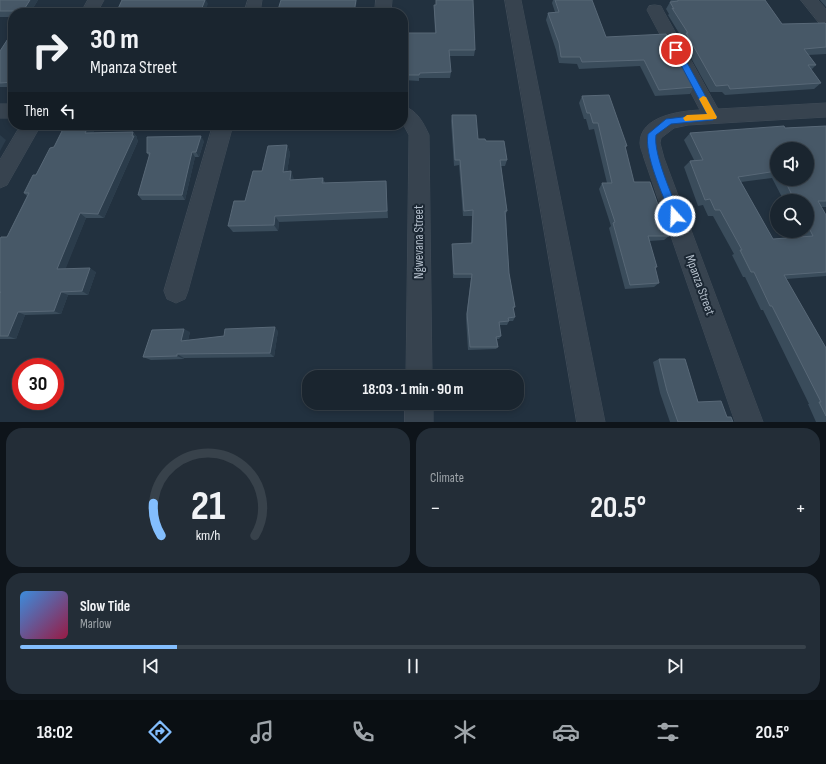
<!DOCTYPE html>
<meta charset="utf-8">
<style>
body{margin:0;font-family:"Sofia Sans Condensed",sans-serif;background:#232d37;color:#f1f3f6;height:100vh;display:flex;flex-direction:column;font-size:15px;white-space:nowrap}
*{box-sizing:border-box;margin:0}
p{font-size:13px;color:#9fa5aa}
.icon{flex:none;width:22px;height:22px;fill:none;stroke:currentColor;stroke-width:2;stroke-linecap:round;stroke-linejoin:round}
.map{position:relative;height:422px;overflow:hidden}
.sheet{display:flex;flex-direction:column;gap:6px;padding:6px;background:#0e141a;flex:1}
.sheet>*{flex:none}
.guide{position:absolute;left:8px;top:8px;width:400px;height:122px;border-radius:16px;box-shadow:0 2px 6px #0003,0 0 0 1px #38424b;background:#1a252f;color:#f1f3f6;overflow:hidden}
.tools{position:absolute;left:770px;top:142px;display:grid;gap:8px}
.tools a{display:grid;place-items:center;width:44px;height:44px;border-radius:50%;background:#1a252f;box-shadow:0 2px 6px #0003,0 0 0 1px #38424b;font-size:20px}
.speed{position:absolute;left:12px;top:358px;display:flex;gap:8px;font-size:20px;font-weight:700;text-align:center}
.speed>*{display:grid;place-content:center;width:52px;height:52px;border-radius:50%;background:#1a252f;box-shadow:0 2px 6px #0003,0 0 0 1px #38424b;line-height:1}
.speed .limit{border:6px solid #d22;background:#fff;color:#111}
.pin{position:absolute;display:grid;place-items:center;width:34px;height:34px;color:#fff;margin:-17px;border:2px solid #fff;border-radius:50%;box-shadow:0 1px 4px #0007}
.me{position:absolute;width:44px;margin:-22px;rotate:340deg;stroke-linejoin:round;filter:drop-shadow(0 0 3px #0008)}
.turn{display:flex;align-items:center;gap:14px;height:84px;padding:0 16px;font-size:18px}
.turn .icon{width:52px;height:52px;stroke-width:2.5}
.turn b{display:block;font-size:28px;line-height:34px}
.then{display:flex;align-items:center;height:38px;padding:0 16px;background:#0003;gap:8px;font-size:15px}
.big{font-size:30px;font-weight:700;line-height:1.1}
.sheet .tile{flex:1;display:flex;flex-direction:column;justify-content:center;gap:6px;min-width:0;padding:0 14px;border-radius:16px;background:#232d37}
.sheet .dial{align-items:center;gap:0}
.dial svg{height:104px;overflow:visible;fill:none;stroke:#38424b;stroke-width:7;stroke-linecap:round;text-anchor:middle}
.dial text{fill:#f1f3f6;stroke:none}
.song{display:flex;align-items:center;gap:12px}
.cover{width:48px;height:48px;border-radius:6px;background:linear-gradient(135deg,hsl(210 70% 55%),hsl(340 70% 35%))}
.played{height:4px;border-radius:2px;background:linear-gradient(90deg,#83befe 20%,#38424b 20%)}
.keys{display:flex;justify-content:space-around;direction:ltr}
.heat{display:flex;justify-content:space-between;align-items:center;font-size:22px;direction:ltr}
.sheet .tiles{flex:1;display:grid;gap:6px;grid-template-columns:1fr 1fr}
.tile:last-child{grid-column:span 2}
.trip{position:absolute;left:302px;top:370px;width:222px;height:40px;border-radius:16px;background:#1a252f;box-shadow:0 2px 6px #0003,0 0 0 1px #38424b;font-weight:700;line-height:40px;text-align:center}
.menu{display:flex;height:64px;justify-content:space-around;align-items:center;background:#0a0f13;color:#9fa5aa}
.menu .icon{width:28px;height:28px}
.menu .selected{color:#83befe}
.menu b{font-size:18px;color:#f1f3f6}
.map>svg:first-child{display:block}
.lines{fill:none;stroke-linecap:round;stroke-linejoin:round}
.minor-casing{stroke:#404c58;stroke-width:1}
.minor{fill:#37434f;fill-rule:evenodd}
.wall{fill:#3a4c5b;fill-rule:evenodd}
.shaded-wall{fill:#2b3c4b}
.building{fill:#475867;stroke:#586877;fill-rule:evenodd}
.route{fill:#1a73e8;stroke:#114b97}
.slow{fill:#f59e0b}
.labels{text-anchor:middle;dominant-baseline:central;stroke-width:4;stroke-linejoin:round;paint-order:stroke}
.street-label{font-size:13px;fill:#b3beca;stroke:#1c2834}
</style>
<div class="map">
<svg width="826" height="422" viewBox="0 0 826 422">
<rect width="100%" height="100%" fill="#22313f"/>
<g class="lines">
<g class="minor-casing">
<g id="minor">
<path d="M88,0h16l-7,13h-16z"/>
<path d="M248,0h14l-2,13h-16z"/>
<path d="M376,0h16l-1,13h-16z"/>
<path d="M505,0h16l84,422h-28z"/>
<path d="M801,0h17l8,9v16l-6,-1z"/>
<path d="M655,5l6,1 2,4 55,99 108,-6v14l-138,8 -14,3 -13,10 -1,5 4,15 99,264h-28l-91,-264c-1,-5 -4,-10 -4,-15 0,-27 40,-32 60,-33l-53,-100 2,-4z"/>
<rect x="0" y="104" width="13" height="14"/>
<path d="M403,106c14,4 20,16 26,29l3,242h-26l3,-242 -6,-11z"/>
<path d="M21,125h20l-34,60 -7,3v-28z"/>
<path d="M213,125h20l-45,166 -3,8 -9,4 -9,-4 -3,-8z"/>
<rect x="405" y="403" width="28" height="19"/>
</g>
</g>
<use href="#minor" class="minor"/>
</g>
<g class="wall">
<path d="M0,0h38l-8,13h-17v4h-13z"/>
<path d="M436,0l39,50 -1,6h-25l2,16 -1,6h-31v3l-16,-1v-47h32l-1,-22v-6h2z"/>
<path d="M553,0h2l51,37 88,50 -4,7 -35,2 -15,-30 -61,3 -2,-5 -18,-1 -3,-13 -10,-30 2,-7 7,-1 -3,-9z"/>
<path d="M670,0h95l17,24h44v30l-18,1 8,10 -5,5 10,13 -7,6 -89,6 -3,-3h-12l-29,-52 1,-2 -14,-23 1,-1 -3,-5 4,-7 1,-1z"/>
<path d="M820,0h6v7z"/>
<path d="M13,31v56h-13v-36z"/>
<path d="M582,96l45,50 -2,2 9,34 35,54 -5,4 -15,1 8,26 -2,1 4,15 -5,4 -29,2 -16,-61 2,-2 -12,-37 3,-6h5l-13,-54 -5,1 -3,-11h-2l-5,-16z"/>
<path d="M452,115l26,24 8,2 21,19 -2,6h-4l6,45 -1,3 3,59 6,34 -2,3 2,7 -2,4h-4l-2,4h-8l2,11 -2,3h-2l1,8 -2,2 -28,1 -2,-32 5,-40h-18l-1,-29v-5l19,-1 1,-27h-9l-4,-51 -5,1 -3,-45z"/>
<path d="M826,126v81h-5l5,8v61l-40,3 40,69v74h-10l-8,-18h1l-46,-94h-2l-16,-33h-2l-11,-22 2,-1 -21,-38h-5l-5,-11 -5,1 -14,-39 6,-6 4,-1 -10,-20 6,-7zM777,149l30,30h-30zM772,178l12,23h23v30h-8l2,6 -28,2 -32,-57z"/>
<path d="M94,130l-1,3 40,-1 4,5v2l1,2 -34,77h-18l-21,51 31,3 -8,23h-20l-7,19 -36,1 -9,24h-16v-100l7,-2 20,-41 -3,-3 30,-46z"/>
<path d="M204,141l-5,16h-4l-10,43h-43l-4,-5 11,-39 -2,-3z"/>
<path d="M287,145l3,8 -3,19 4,-1 2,9 30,-2 2,5 61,-2 2,37 -109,4 -1,9 -45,1 -5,-6 17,-25 17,-30z"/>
<path d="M278,331l-4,26 -90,1v1l-33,1 -8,-3 47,-25 -2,8z"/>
<path d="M659,359l39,43 29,15 6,5h-63l-10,-29 -7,-31z"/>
</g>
<g class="shaded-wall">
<path d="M30,0h8l-8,13h-5l-2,-2z"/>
<path d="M205,0h1l2,4 -4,9h-4z"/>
<path d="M356,0h1l-2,13h-1z"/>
<path d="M89,125h1l4,5 -3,8 -6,-5z"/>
<path d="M133,132l4,5v2l1,2 -34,77 -6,-4z"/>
<path d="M0,135l6,5 -6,11z"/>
<path d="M201,136l3,5 -5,16 -3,-5z"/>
<path d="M287,145l3,8 -4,26 -3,-7z"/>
<path d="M192,152l3,5 -10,43 -3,-5z"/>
<path d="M291,171l3,8 -1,8 -3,-7z"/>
<path d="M80,213l6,5 -22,55 -7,-4z"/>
<path d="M275,216l4,6 -1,9 -4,-6z"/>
<path d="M90,268l6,4 -8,23 -6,-4z"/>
<path d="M61,292l7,3 -7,19 -7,-3z"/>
<path d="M18,312l7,3 -9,24 -8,-3z"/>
<path d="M275,327l3,4 -4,26 -4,-4z"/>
<path d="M184,329l6,3 -3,12 -6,-3z"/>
<path d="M177,354l7,4v1l-7,-3z"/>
</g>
<g class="building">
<path d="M0,0h30l-7,11h-23z"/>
<path d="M122,0h83l-5,13h-84z"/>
<path d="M281,0h75l-2,13h-77z"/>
<path d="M436,0h37l2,50h-26l2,22 -31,1 -1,2h-16v-42h33l-2,-28h2z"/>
<path d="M555,0h37l14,37 60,-3 28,53 -35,3 -15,-30 -62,2 -2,-5h-19l-2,-14 -11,-30 11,-1z"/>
<path d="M678,0h87l17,24 43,-1 1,1v23l-22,2 12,16h-8l13,18 -91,6 -2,-4 -12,1 -30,-53h2l-16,-25 2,1 -4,-7 8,-1z"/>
<path d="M13,31v51l-13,1v-32z"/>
<path d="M609,95l18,51h-2l9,36h16l19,54h-21l9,31h-2l4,16 -29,2 -17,-62 2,-1 -13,-39h10l-14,-60h-5l-3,-10h-3l-5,-17z"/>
<path d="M452,115h24l2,24h7l1,2h18l3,19h-7l7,51h-2l4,62 6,34h-2l2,10 -7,1 1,3 -10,1 2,14 -5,1 2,10h-28l-3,-33 5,-40h-18l-2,-30 20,-1 1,-33 -9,1 -4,-51h-5z"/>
<path d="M65,125h24l-4,8 48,-1 -1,4h2l-36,78 -18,-1 -23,56 33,-1 -8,23 -21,1 -7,19 -36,1 -10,24h-8v-43l1,-1h-1v-53l1,-2h6l22,-44h-5l9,-18h3l14,-27 4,-1z"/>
<path d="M784,126l1,2 41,-2v75h-8l8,14v57l-42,3 42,73v68l-7,-14h2l-49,-96h-2l-16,-34h-3l-11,-22h2l-22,-40h-5l-5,-11 -5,1 -15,-39 13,-1 -13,-27zM777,149h30v30h-23l11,22h12v23l6,12 -40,3 -35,-62 39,-6z"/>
<path d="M201,136l-5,16h-4l-10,43h-44l12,-42h-3v-16z"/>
<path d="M287,145l-4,27 8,-1 -1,9 33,-2 -1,5 64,-2 1,30 -112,5 -1,9 -46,1 6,-25h11l8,-30h9l6,-25z"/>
<path d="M275,327l-5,26 -93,1v2l-34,1 9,-27 32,-1 -3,12 43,-5 1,-7z"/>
<path d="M659,359h26l13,43 23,-1 6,16h4l2,5h-55l-11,-31z"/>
</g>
<path class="route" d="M674,48h5l38,69 -4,3 -42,4 -15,11c-3,19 17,62 24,81l-1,3h-7l-1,-3c-8,-21 -27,-61 -23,-82l18,-15 41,-5 -34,-64z"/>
<path class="slow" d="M703,96l3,1 11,20 -1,2 -31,2 -2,-3 4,-3 20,-1 -8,-15z"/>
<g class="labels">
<g class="street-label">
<text transform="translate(419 242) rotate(-90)">Ngwevana Street</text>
<text transform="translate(700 285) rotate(70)">Mpanza Street</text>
</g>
</g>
</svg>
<div class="tools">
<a><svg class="icon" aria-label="sound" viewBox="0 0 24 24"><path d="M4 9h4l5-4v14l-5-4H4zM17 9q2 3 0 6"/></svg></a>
<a><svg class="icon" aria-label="search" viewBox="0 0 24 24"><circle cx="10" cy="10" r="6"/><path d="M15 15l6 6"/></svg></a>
</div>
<div class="speed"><div class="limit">30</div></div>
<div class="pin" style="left:676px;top:50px;background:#d93025"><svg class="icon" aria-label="arrive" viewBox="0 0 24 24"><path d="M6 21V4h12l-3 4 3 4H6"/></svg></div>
<svg class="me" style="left:675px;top:216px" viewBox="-20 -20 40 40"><circle r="17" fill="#1a73e8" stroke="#fff" stroke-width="3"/><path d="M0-11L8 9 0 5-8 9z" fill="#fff"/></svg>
<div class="trip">18:03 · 1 min · 90 m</div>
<div class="guide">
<div class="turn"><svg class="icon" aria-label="right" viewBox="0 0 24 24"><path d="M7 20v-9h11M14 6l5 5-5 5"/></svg><div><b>30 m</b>Mpanza Street</div></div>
<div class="then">Then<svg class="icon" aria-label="left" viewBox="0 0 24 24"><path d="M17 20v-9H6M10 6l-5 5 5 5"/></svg></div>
</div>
</div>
<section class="sheet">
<div class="tiles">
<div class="tile dial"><svg viewBox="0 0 100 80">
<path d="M14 69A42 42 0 1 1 86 69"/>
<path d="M14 69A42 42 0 0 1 8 44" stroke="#83befe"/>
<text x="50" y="56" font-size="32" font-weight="700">21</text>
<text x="50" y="72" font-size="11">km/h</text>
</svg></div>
<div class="tile"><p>Climate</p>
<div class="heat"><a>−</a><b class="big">20.5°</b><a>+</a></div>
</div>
<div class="tile">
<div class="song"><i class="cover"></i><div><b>Slow Tide</b><p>Marlow</p></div></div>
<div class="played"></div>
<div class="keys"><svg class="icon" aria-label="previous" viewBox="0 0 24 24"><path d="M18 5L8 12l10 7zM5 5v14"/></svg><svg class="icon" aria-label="pause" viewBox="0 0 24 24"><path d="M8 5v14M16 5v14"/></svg><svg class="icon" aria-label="next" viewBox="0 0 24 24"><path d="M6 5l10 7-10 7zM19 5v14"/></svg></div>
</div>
</div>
</section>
<nav class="menu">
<b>18:02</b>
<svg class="icon selected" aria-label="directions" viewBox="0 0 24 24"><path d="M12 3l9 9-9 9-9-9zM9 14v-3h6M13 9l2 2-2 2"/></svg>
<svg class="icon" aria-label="music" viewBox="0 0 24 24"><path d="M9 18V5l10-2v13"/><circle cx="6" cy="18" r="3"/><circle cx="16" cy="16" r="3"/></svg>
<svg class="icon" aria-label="phone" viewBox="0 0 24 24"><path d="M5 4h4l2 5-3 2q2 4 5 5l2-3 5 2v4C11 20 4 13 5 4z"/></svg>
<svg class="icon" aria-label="climate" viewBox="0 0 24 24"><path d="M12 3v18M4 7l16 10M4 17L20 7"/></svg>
<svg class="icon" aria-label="car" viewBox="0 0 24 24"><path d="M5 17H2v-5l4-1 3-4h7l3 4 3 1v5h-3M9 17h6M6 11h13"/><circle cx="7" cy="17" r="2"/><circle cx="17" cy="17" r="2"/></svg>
<svg class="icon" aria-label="filters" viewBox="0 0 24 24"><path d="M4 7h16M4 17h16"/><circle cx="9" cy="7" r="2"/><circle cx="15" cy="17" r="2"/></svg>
<b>20.5°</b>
</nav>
